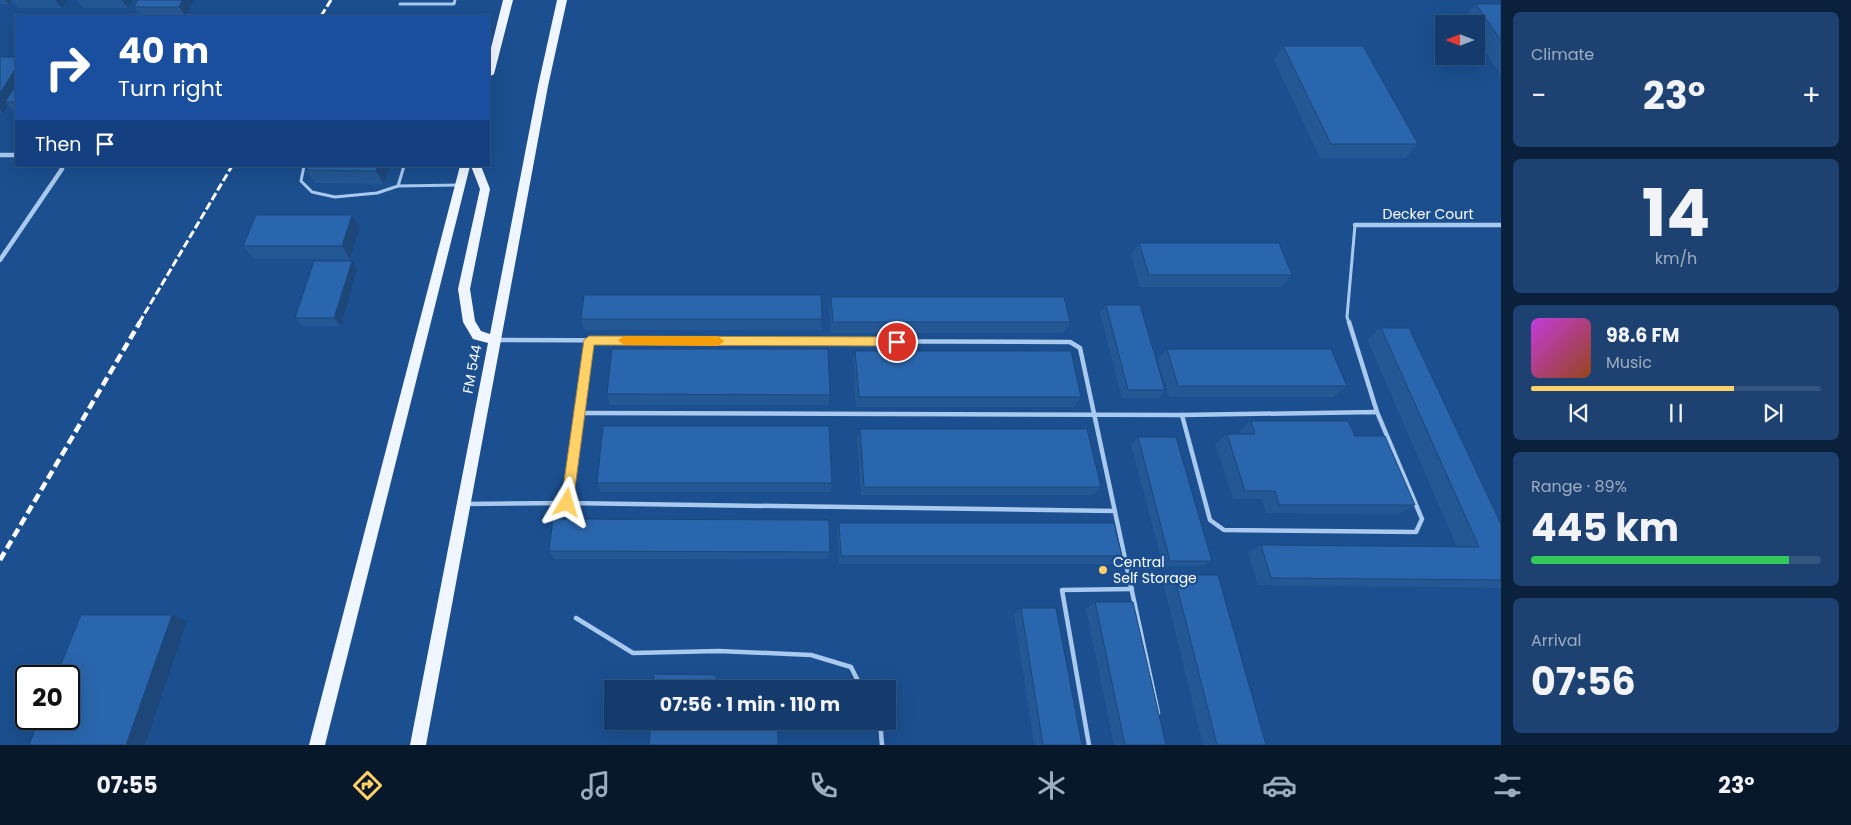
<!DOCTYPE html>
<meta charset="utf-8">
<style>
body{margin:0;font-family:Poppins,sans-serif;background:#1d4271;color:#f1f3f6;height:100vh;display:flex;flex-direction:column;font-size:19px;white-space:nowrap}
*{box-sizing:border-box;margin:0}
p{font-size:16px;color:#9dadc1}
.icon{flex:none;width:28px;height:28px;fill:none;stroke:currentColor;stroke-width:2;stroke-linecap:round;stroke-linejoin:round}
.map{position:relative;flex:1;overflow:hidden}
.side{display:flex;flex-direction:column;gap:12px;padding:12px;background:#0b203b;width:350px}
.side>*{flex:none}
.guide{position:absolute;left:15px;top:15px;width:475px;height:152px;border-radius:0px;box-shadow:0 5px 20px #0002,0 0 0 1px #33557e;background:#1a4fa0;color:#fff;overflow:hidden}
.needle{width:32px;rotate:270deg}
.fabs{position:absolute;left:1435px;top:15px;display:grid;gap:10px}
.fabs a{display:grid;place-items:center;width:50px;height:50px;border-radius:0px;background:#143b6b;box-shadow:0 5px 20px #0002,0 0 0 1px #33557e;font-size:25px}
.speed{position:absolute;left:15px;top:665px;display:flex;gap:10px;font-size:25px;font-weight:700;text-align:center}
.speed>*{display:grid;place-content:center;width:65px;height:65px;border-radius:50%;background:#143b6b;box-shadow:0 5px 20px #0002,0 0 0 1px #33557e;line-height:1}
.speed .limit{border:2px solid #111;border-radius:8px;background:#fff;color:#111}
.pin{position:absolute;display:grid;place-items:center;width:42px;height:42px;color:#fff;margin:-21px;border:2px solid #fff;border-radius:50%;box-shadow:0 1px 5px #0007}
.me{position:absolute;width:55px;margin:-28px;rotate:7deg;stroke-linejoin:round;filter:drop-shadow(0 0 4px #0008)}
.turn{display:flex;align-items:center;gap:18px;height:105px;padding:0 20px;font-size:22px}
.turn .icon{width:65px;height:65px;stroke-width:2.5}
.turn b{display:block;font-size:35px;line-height:42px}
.then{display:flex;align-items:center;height:48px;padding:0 20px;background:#0003;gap:10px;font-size:19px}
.big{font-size:38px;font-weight:700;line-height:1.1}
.side .widget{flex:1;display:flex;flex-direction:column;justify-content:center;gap:8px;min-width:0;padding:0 18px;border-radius:8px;background:#1d4271}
.side .dial{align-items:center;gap:0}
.dial b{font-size:65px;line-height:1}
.song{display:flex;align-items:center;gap:15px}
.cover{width:60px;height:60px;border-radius:8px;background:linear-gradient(135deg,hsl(290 70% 55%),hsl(20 70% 35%))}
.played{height:5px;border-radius:2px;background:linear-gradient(90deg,#ffd166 70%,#33557e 70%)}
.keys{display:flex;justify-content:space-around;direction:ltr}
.heat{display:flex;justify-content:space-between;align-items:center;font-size:28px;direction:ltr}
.charge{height:8px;border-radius:4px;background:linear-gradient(90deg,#34c759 89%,#33557e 0)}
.trip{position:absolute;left:604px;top:680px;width:292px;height:50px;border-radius:0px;background:#143b6b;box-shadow:0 5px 20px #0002,0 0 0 1px #33557e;font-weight:700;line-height:50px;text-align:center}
.tabs{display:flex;height:80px;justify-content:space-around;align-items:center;background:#08182b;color:#9dadc1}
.tabs .icon{width:35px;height:35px}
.tabs .selected{color:#ffd166}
.tabs b{font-size:22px;color:#f1f3f6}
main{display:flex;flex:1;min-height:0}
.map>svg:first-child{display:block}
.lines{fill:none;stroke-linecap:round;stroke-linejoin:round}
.lane-far1{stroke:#a9c9ee;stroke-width:3}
.lane{stroke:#a9c9ee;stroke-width:4.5}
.street{stroke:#a9c9ee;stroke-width:4.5}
.primary{fill:#f0f6ff;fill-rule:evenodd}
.rail-far1{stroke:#fff;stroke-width:3;stroke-dasharray:8 3;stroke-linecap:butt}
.rail{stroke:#fff;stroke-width:4.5;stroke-dasharray:9 4.5;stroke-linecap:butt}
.wall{fill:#245895}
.shaded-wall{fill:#1d4779}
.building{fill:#2a66ad;stroke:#1d4779}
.route{fill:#ffd166;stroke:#a68842}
.slow{fill:#f59e0b}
.poi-dot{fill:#ffd166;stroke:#1b4f8f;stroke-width:2}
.labels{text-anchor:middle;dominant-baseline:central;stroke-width:5;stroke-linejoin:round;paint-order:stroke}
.street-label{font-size:14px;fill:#fff;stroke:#1b4f8f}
.poi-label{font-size:14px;fill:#fff;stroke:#1b4f8f;text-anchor:start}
</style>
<main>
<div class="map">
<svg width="1501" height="745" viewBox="0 0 1501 745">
<rect width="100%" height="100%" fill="#1b4f8f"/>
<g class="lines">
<g class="lane-far1">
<path d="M400,4h54l1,-4"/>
<path d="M304,166l-3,15 11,11 23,5 42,-4 21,-7 62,-1"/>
<path d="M398,186l6,-20"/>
<path d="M1349,323l-2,-6 8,-92"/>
</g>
<g class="lane">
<path d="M1349,322l28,90"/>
<path d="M496,340l574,2 10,6 78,365"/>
<path d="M589,340l-22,163 548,8"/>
<path d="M1377,412l45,107 -6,13 -192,-2 -14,-10 -28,-105z"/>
<path d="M579,413l603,2"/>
<path d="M467,504l100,-1"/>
<path d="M576,618l57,35 86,-2 92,4 40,12 11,22"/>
<path d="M880,721l2,24"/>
<path d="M1089,745l-27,-155 70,-1"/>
</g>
<g class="street">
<path d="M0,155h16"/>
<path d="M1355,225h146"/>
<path d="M0,260l62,-91 -1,-3"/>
</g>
<g class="primary">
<path d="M503,0h10l-19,74 -5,3v-21z"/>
<path d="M557,0h10l-19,86 -122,659h-16l78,-402 -15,-4 -10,-17 -5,-33 22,-100 -9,-23h10l9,23 -20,100 5,32 6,10 9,3 48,-248z"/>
<path d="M460,166h10l-145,579h-16z"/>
</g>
<g class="rail-far1">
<path d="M321,16l10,-16"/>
<path d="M139,323l93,-157"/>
</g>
<path class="rail" d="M0,560l140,-238"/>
</g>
<g class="wall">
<path d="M0,0h68l-6,8h-43l-8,-8 -2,4h-9z"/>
<path d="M77,0h56l-5,8h-44z"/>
<path d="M194,0l-8,16h-45l-7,-9z"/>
<path d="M1476,4h25v71l-25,-37v-14h-9l-4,-6z"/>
<path d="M1283,46l135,98 -13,14h-85l-46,-98z"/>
<path d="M0,57h16v55h-1l-7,-7 -5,8h-3z"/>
<path d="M389,166l-5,18 -69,-1 -9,-13z"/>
<path d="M360,227l-10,32h-96l-11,-13z"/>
<path d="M1139,243l153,32 -11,12h-141l-9,-32z"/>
<path d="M357,270l-16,56h-39l-7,-8z"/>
<path d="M831,297l239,25 -7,11h-232l-2,-24z"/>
<path d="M1106,305l59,85 -6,8h-37l-22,-85z"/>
<path d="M581,319h241l-1,11h-237z"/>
<path d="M1381,328l120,196v64l-243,-3 -10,-33 13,-7 196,2 -90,-208z"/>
<path d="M1167,349l180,37 -14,11h-164l-11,-37z"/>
<path d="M855,351l226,46 -7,10h-218l-3,-45z"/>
<path d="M607,394l223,1 -2,10h-218z"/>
<path d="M1251,421l104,15 60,69 -17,9 -132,-1 -4,-14h-29l-18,-55 12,-10h13l-1,-3z"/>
<path d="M860,429l241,58 -9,8h-231l-4,-57z"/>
<path d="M1138,437l74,124 -9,5h-40l-32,-122z"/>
<path d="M597,483h235l-2,9h-229z"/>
<path d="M839,523l283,33 -9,8h-274l-2,-33z"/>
<path d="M549,551l281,1 -2,7h-274z"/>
<path d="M1174,575l92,170h-63l-40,-163z"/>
<path d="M1095,602l71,143h-52l-28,-136z"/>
<path d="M1021,608l61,137h-48l-20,-131z"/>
</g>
<g class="shaded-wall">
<path d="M5,0h6l-2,4z"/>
<path d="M55,0h13l-6,8z"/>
<path d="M122,0h11l-5,8z"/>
<path d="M182,0h12l-8,16 -7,-9z"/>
<path d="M16,68v24l-11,10 3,3 -5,8 -3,-3v-17z"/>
<path d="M378,166h11l-5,18 -8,-13z"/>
<path d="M352,215l8,12 -10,32 -8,-13z"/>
<path d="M352,261l5,9 -16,56 -7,-8z"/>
<path d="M172,615l15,6 -42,124h-19z"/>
</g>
<g class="building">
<path d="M138,0h44l-3,7h-45z"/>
<path d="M1476,4h25v37z"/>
<path d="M1283,46h80l55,98h-87z"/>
<path d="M0,57h16v11l-16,25z"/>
<path d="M16,85v17h-11z"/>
<path d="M308,166h70l-2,5 -70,-1z"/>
<path d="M256,215h96l-10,31h-99z"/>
<path d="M1139,243h140l13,32h-143z"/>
<path d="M314,261h38l-18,57h-39z"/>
<path d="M584,295h237l1,24h-241z"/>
<path d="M831,297h233l6,25h-237z"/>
<path d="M1106,305h34l25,85h-37z"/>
<path d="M1381,328h28l92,196v56l-230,-2 -10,-33 218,2z"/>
<path d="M612,349h216l2,46 -223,-1z"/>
<path d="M1167,349h164l16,37h-169z"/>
<path d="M855,351h216l10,46h-222z"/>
<path d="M1251,421h97l7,15h30l30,69h-136l-4,-14h-30l-18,-57h28z"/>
<path d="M603,426h226l3,57h-235z"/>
<path d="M860,429h227l14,58h-237z"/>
<path d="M1138,437h38l36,124h-42z"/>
<path d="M553,519l276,1 1,32 -281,-1z"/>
<path d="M839,523h275l8,33h-281z"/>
<path d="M1174,575h44l48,170h-49z"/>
<path d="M1095,602h38l33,143h-41z"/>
<path d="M1021,608h35l26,137h-39z"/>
<path d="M81,615h91l-46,130h-97l10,-26h30v-43h-13z"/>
<path d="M654,674l62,1v11l62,1v2h-125z"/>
<path d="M651,721h127v24h-129z"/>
</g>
<path class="route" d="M589,336l308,1 5,5 -5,4 -303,-1 -21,158 -2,4 -4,2 -4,-2 -2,-4 23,-163z"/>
<path class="slow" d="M624,336h94l6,5 -6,5 -94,-1 -6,-5z"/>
<circle class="poi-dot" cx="1103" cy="570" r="5"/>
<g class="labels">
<g class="street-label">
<text x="1428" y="214">Decker Court</text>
<text transform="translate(472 369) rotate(-79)">FM 544</text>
</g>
<g class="poi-label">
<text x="1113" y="562">Central<tspan x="1113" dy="16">Self Storage</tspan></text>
</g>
</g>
</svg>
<div class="fabs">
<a><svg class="needle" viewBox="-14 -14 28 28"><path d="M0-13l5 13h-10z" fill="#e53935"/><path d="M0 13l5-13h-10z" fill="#9dadc1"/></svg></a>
</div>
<div class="speed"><div class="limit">20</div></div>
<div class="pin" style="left:897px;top:342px;background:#d93025"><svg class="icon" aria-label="arrive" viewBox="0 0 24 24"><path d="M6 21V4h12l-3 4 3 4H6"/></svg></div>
<svg class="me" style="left:567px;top:503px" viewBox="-20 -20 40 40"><path d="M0-17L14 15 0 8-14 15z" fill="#ffd166" stroke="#fff" stroke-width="4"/></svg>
<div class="trip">07:56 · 1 min · 110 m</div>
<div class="guide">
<div class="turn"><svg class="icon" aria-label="right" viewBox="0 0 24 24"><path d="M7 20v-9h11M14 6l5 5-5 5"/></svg><div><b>40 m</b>Turn right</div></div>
<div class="then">Then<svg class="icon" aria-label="arrive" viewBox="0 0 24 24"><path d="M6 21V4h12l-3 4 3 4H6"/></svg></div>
</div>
</div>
<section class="side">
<div class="widget"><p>Climate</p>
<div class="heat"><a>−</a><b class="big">23°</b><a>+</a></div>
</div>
<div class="widget dial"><b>14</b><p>km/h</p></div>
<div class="widget">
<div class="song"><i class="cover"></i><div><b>98.6 FM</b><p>Music</p></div></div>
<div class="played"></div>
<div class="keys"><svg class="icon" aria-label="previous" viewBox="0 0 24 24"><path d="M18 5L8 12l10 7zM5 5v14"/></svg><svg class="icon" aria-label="pause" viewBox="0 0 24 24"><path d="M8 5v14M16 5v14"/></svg><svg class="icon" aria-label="next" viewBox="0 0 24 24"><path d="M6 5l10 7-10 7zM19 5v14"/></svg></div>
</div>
<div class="widget"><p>Range · 89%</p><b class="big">445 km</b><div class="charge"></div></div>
<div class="widget"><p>Arrival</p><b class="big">07:56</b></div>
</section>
</main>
<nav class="tabs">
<b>07:55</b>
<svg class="icon selected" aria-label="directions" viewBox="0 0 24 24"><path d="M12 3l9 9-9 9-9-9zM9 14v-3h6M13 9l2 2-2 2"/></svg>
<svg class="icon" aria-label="music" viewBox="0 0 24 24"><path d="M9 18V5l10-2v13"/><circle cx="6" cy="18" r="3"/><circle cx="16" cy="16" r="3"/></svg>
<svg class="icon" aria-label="phone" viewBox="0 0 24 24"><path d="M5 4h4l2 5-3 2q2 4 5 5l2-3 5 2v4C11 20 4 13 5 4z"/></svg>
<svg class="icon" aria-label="climate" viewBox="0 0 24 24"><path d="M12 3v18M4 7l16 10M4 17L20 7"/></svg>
<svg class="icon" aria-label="car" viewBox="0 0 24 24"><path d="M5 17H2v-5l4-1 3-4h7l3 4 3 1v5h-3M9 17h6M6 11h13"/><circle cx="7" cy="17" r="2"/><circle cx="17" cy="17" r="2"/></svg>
<svg class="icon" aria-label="filters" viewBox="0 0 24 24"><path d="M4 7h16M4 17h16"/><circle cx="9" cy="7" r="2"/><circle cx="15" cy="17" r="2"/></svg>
<b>23°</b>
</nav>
